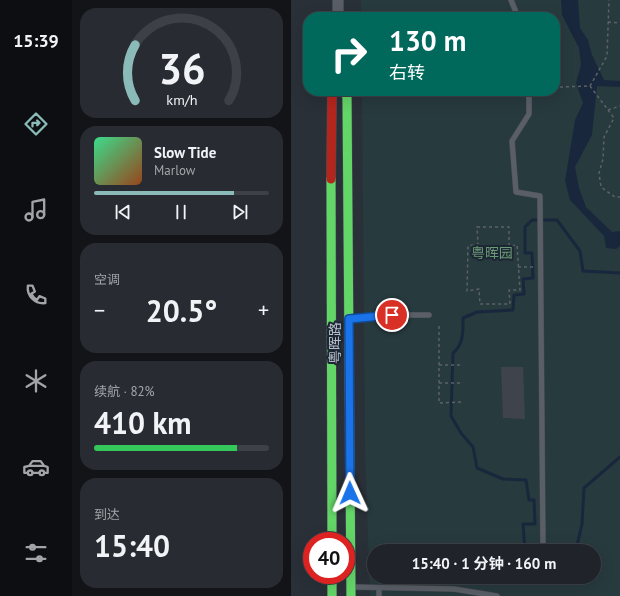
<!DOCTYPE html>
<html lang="zh">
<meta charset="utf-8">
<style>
body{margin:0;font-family:"PT Sans","Noto Sans SC",sans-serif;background:#282c32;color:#f1f3f6;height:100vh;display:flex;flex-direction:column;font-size:15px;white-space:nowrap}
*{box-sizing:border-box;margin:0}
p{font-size:13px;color:#a2a4a8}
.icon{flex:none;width:22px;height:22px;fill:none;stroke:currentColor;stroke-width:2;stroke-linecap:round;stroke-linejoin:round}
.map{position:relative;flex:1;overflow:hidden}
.drawer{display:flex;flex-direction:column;gap:8px;padding:8px;background:#121417;width:219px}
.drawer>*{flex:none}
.guide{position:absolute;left:12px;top:12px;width:257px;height:84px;border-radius:16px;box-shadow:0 4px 16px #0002,0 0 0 1px #3d4147;background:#00695c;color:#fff;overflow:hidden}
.speed{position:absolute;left:12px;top:532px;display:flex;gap:8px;font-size:20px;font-weight:700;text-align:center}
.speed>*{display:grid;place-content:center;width:52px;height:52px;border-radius:50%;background:#20242a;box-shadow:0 4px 16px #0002,0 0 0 1px #3d4147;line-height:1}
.speed .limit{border:6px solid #d22;background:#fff;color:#111}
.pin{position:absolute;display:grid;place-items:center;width:34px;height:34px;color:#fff;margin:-17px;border:2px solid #fff;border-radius:50%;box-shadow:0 1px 4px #0007}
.me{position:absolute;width:44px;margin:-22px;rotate:359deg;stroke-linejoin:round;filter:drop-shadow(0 0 3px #0008)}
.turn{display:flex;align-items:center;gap:14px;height:84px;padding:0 20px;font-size:18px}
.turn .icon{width:52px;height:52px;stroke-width:2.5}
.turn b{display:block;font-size:28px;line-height:34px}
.big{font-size:30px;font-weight:700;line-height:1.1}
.drawer .card{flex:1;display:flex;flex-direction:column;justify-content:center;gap:6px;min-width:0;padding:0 14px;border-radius:16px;background:#282c32}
.drawer .dial{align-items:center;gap:0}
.dial svg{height:104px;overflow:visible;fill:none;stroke:#3d4147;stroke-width:7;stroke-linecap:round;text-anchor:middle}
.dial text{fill:#f1f3f6;stroke:none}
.song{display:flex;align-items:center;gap:12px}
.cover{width:48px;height:48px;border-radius:6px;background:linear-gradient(135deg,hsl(150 70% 55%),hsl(20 70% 35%))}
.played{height:4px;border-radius:2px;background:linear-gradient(90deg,#8bbbb9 80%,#3d4147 80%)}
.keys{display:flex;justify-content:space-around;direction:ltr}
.heat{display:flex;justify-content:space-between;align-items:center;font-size:22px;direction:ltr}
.charge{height:6px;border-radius:3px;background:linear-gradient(90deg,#34c759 82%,#3d4147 0)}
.trip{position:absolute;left:76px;top:544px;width:234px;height:40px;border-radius:20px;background:#20242a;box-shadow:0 4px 16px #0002,0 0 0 1px #3d4147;font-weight:700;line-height:40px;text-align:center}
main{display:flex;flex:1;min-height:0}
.tabs{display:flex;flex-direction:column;width:72px;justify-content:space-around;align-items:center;background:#0d0e11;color:#a2a4a8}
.tabs .icon{width:28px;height:28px}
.tabs .current{color:#8bbbb9}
.tabs b{font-size:18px;color:#f1f3f6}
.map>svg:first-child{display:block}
.green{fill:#273a3e;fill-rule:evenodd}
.water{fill:#19273c}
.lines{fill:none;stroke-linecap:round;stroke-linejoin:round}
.stream{stroke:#19273c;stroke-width:3}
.building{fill:#3f444c}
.lane-casing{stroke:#484c55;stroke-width:6}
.street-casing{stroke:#484c55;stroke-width:12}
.fast-casing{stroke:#484c55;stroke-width:10}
.jam-casing{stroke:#484c55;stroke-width:10}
.path{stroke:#5c6268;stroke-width:1.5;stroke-dasharray:3 3;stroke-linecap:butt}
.lane{stroke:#5a5e66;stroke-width:5}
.street{stroke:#5a5e66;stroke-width:10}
.fast{stroke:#63d668;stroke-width:9}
.jam{stroke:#b3261e;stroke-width:9}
.route-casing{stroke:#114b97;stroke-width:10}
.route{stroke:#1a73e8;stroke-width:7}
.labels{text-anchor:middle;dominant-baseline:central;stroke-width:4;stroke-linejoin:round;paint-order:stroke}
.park-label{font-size:14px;fill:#6b9a76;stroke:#1d2633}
.street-label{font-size:14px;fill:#b4bcc9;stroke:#1d2633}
</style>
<main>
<nav class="tabs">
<b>15:39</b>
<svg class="icon current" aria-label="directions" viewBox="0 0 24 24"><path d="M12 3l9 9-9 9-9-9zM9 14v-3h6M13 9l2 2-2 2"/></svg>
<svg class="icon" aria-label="music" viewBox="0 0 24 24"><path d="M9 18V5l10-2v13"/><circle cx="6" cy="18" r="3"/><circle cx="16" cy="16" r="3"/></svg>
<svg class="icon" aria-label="phone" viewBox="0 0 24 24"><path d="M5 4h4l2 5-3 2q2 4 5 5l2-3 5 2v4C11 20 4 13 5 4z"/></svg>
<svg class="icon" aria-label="climate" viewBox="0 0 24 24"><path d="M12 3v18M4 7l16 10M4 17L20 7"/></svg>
<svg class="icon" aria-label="car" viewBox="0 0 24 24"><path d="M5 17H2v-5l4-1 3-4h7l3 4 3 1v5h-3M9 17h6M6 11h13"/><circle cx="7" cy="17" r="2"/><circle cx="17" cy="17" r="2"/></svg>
<svg class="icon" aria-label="filters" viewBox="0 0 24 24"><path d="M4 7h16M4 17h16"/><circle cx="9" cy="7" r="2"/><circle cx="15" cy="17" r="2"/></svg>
</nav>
<section class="drawer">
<div class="card dial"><svg viewBox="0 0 100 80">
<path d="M14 69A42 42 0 1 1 86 69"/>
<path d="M14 69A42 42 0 0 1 14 26" stroke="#8bbbb9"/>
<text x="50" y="56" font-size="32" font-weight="700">36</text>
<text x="50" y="72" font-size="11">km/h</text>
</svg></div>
<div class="card">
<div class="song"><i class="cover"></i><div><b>Slow Tide</b><p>Marlow</p></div></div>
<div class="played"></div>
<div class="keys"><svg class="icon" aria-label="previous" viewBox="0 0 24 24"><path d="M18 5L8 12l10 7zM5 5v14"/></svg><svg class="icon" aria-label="pause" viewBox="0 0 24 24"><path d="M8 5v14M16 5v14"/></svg><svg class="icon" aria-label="next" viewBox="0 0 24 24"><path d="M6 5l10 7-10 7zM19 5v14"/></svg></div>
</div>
<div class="card"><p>空调</p>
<div class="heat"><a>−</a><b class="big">20.5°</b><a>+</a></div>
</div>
<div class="card"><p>续航 · 82%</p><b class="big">410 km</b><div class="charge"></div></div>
<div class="card"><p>到达</p><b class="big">15:40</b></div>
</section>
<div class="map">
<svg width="329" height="596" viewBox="0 0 329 596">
<rect width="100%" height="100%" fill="#2a3038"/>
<path class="green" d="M70,0h259v596h-250l-5,-151 -3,-354h193v-74h-194zM83,551h220v26h-220z"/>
<path class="water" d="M270,0h17l2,28 8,12 4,15 12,25 16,1v6l-23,-1 -5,49 -17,32 4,21 7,19 26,25 8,-1v15l-4,3 -10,-1 -2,-12 -34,-36 -5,-19 10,-61 8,-17 -7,-20 5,-18 -2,-17 -17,-33z"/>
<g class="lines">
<g class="stream">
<path d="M234,551l-2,-27h12l-1,-24h-5l-3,-20 -23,-1 -26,-11 -4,-21 -12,-14 -10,-17 2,-63c11,-9 10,-22 10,-35l14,-6 36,-2 1,-15 10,-1 -1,-15 10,-1 -1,-25h-7v-26l7,-7h25l23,31 3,20 37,2"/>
<path d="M273,551l12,-1 6,-26 2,-36 36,-31"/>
</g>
</g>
<path class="building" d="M210,367h22l2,52 -22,-1z"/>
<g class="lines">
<g class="lane-casing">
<g id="lane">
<path d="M220,0l7,17"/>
<path d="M238,91v23l-17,27 4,51 24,4 3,352"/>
<path d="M59,319l30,-4h49"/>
<path d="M61,587l102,2 43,7"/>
<path d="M88,596v-8"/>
</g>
</g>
<g class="street-casing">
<path id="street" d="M47,0v17"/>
</g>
<g class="fast-casing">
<g id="fast">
<path d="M54,91l2,7 4,498"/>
<path d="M40,179l1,362"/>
<path d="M41,575v21"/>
</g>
</g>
<g class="jam-casing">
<path id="jam" d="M40,179l1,-88"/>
</g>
<g class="path">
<path d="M317,22l12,1"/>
<path d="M299,86l17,-30 2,-56"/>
<path d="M299,86l18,24 12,-4"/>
<path d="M269,87l30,-1"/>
<path d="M317,110l6,8 -10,19 -1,22 -4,14 2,14 14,10h5"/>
<path d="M186,227h32v19l8,-1 3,45h-11l1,14h-30l-1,-15 -12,2 1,-45 10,-2z"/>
<path d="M227,267h17"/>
<path d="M148,326v77l23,-1"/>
<path d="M148,365h23"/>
<path d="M148,383h22"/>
</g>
<use href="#lane" class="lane"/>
<use href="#street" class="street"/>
<use href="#fast" class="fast"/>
<use href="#jam" class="jam"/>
</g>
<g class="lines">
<g class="route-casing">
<path id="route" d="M59,493l-1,-174 43,-4"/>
</g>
<use href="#route" class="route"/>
</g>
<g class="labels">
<g class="park-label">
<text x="201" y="253">粤晖园</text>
</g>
<g class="street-label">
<text transform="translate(44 343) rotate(-90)">粤晖路</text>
</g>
</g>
</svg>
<div class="speed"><div class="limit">40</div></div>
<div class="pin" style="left:101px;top:315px;background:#d93025"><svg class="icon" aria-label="arrive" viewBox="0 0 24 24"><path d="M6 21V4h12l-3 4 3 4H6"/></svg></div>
<svg class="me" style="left:59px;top:493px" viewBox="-20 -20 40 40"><path d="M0-17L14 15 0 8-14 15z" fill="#1a73e8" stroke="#fff" stroke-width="4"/></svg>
<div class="trip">15:40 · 1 分钟 · 160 m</div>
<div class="guide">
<div class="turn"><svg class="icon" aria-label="right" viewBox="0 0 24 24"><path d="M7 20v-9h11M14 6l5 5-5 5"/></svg><div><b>130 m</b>右转</div></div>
</div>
</div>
</main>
